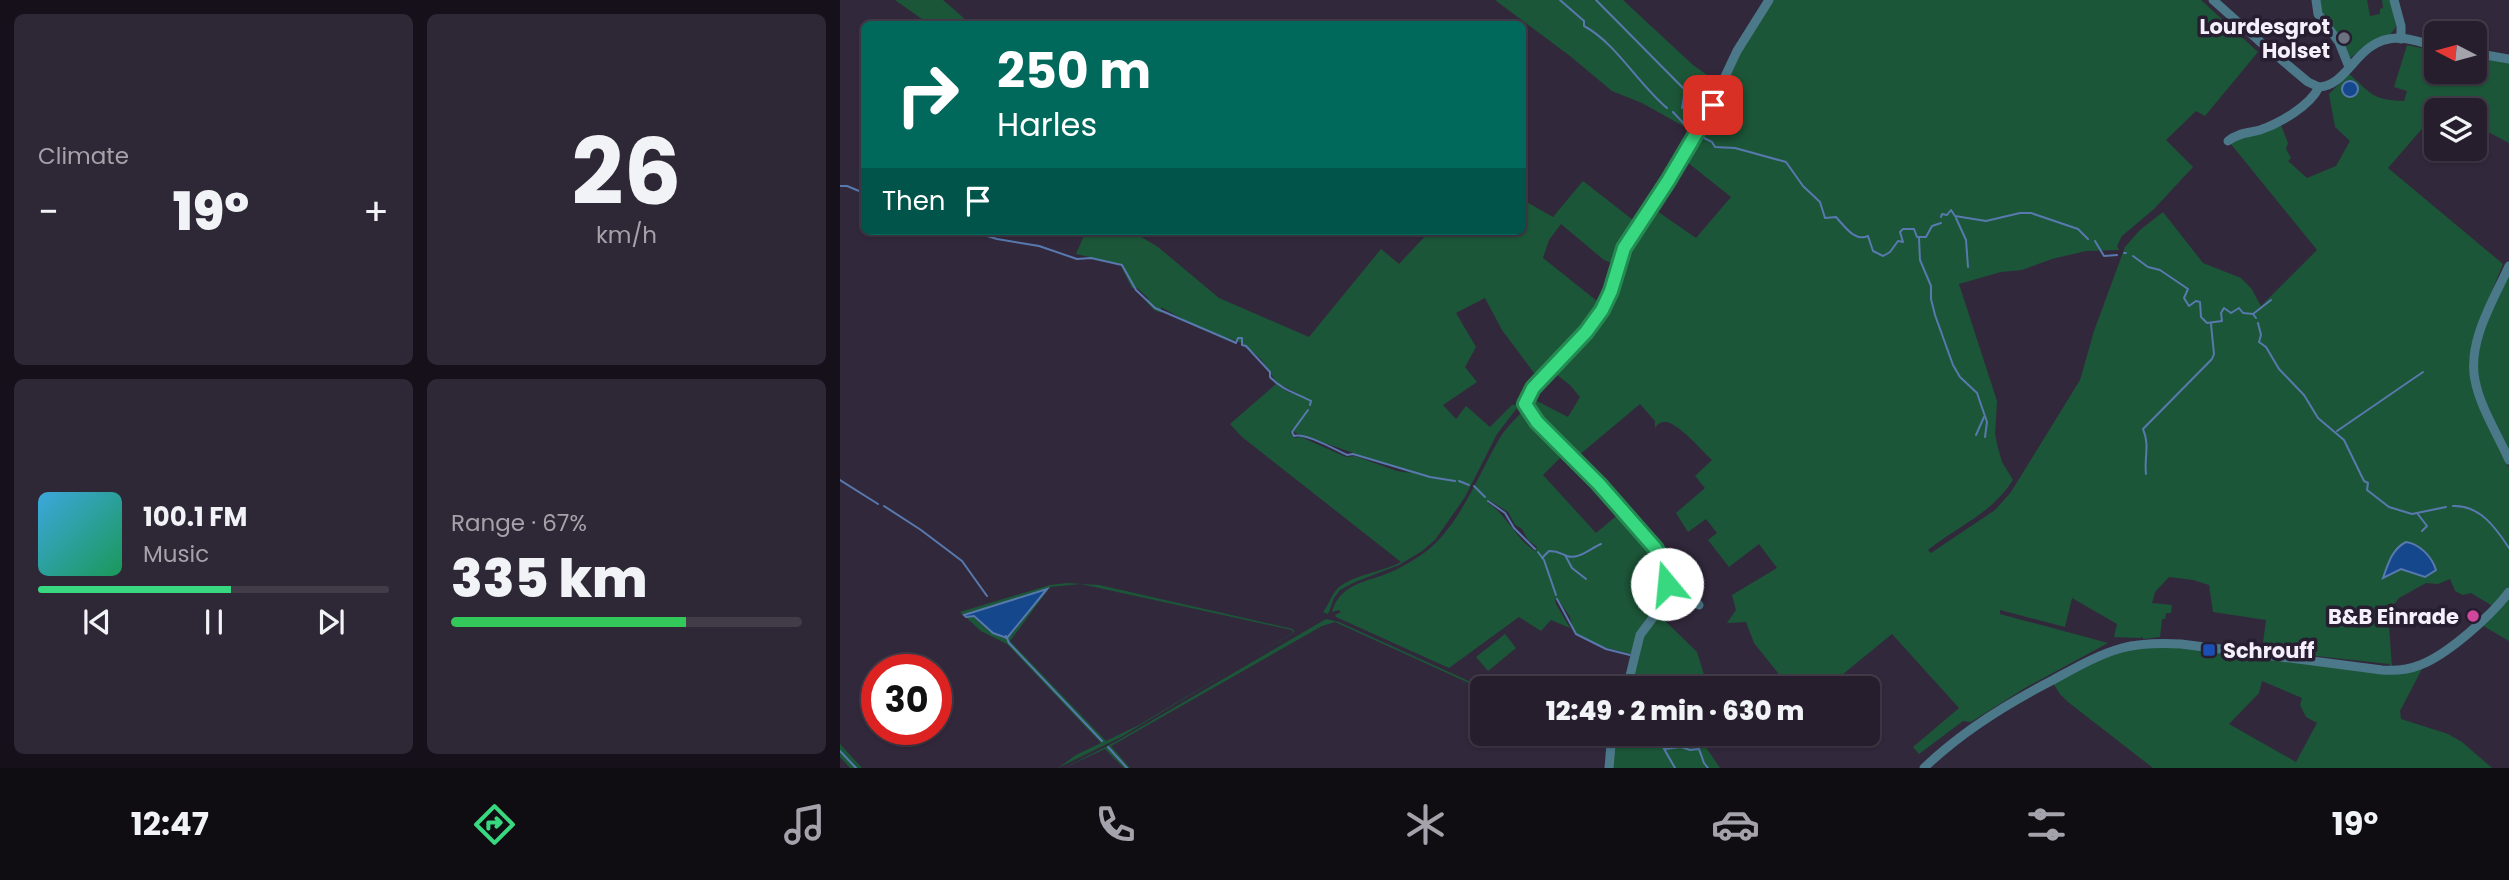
<!DOCTYPE html>
<meta charset="utf-8">
<style>
body{margin:0;font-family:Poppins,sans-serif;background:#2e2735;color:#f1f3f6;height:100vh;display:flex;flex-direction:column;font-size:26px;white-space:nowrap}
*{box-sizing:border-box;margin:0}
p{font-size:23px;color:#a4a2aa}
.icon{flex:none;width:38px;height:38px;fill:none;stroke:currentColor;stroke-width:2;stroke-linecap:round;stroke-linejoin:round}
.map{position:relative;flex:1;overflow:hidden}
.sheet{display:flex;flex-direction:column;gap:14px;padding:14px;background:#151019;width:840px}
.sheet>*{flex:none}
.banner{position:absolute;left:21px;top:21px;width:665px;height:214px;border-radius:10px;box-shadow:0 2px 5px #0004,0 0 0 2px #423c49;background:#00695c;color:#fff;overflow:hidden}
.needle{width:46px;rotate:276deg}
.buttons{position:absolute;left:1584px;top:21px;display:grid;gap:14px}
.buttons a{display:grid;place-items:center;width:63px;height:63px;border-radius:10px;background:#261e2d;box-shadow:0 2px 5px #0004,0 0 0 2px #423c49;font-size:35px}
.speed{position:absolute;left:21px;top:654px;display:flex;gap:14px;font-size:35px;font-weight:700;text-align:center}
.speed>*{display:grid;place-content:center;width:91px;height:91px;border-radius:50%;background:#261e2d;box-shadow:0 2px 5px #0004,0 0 0 2px #423c49;line-height:1}
.speed .limit{border:10px solid #d22;background:#fff;color:#111}
.pin{position:absolute;display:grid;place-items:center;width:60px;height:60px;color:#fff;margin:-30px;border-radius:14px;box-shadow:0 4px 10px #0006}
.me{position:absolute;width:77px;margin:-38px;rotate:343deg;stroke-linejoin:round;filter:drop-shadow(0 0 5px #0008)}
.turn{display:flex;align-items:center;gap:24px;height:147px;padding:0 21px;font-size:32px}
.turn .icon{width:91px;height:91px;stroke-width:2.5}
.turn b{display:block;font-size:49px;line-height:60px}
.then{display:flex;align-items:center;height:66px;padding:0 21px;background:#0003;gap:14px;font-size:26px}
.big{font-size:52px;font-weight:800;line-height:1.1}
.sheet .card{flex:1;display:flex;flex-direction:column;justify-content:center;gap:10px;min-width:0;padding:0 24px;border-radius:10px;background:#2e2735}
.sheet .dial{align-items:center;gap:0}
.dial b{font-size:91px;line-height:1}
.song{display:flex;align-items:center;gap:21px}
.cover{width:84px;height:84px;border-radius:10px;background:linear-gradient(135deg,hsl(200 70% 55%),hsl(150 70% 35%))}
.played{height:7px;border-radius:4px;background:linear-gradient(90deg,#37d880 55%,#423c49 55%)}
.keys{display:flex;justify-content:space-around;direction:ltr}
.heat{display:flex;justify-content:space-between;align-items:center;font-size:38px;direction:ltr}
.charge{height:10px;border-radius:5px;background:linear-gradient(90deg,#34c759 67%,#423c49 0)}
.sheet .tiles{flex:1;display:grid;gap:14px;grid-template-columns:repeat(2,1fr)}
.trip{position:absolute;left:630px;top:676px;width:410px;height:70px;border-radius:10px;background:#261e2d;box-shadow:0 2px 5px #0004,0 0 0 2px #423c49;font-weight:800;line-height:70px;text-align:center}
.dock{display:flex;height:112px;justify-content:space-around;align-items:center;background:#0f0c12;color:#a4a2aa}
.dock .icon{width:49px;height:49px}
.dock .on{color:#37d880}
.dock b{font-size:32px;color:#f1f3f6}
main{display:flex;flex:1;min-height:0}
.map>svg:first-child{display:block}
.green{fill:#1c5638;fill-rule:evenodd}
.water{fill:#14478c;stroke:#5879ae;stroke-width:2}
.lines{fill:none;stroke-linecap:round;stroke-linejoin:round}
.stream{stroke:#5879ae;stroke-width:2}
.minor{stroke:#4b798a;stroke-width:9}
.route-casing{stroke:#248c53;stroke-width:18}
.route{stroke:#37d880;stroke-width:12}
.worship-dot{fill:#6b7280;stroke:#281e31;stroke-width:2.5}
.hotel-dot{fill:#d1479c;stroke:#281e31;stroke-width:2.5}
.transit-dot{fill:#1a4fb4;stroke:#281e31;stroke-width:2.5}
.labels{text-anchor:middle;dominant-baseline:central;stroke-width:7;stroke-linejoin:round;paint-order:stroke}
.poi-label{font-size:21px;font-weight:bold;fill:#f5effc;stroke:#281e31;text-anchor:end}
</style>
<main>
<section class="sheet">
<div class="tiles">
<div class="card"><p>Climate</p>
<div class="heat"><a>−</a><b class="big">19°</b><a>+</a></div>
</div>
<div class="card dial"><b>26</b><p>km/h</p></div>
<div class="card">
<div class="song"><i class="cover"></i><div><b>100.1 FM</b><p>Music</p></div></div>
<div class="played"></div>
<div class="keys"><svg class="icon" aria-label="previous" viewBox="0 0 24 24"><path d="M18 5L8 12l10 7zM5 5v14"/></svg><svg class="icon" aria-label="pause" viewBox="0 0 24 24"><path d="M8 5v14M16 5v14"/></svg><svg class="icon" aria-label="next" viewBox="0 0 24 24"><path d="M6 5l10 7-10 7zM19 5v14"/></svg></div>
</div>
<div class="card"><p>Range · 67%</p><b class="big">335 km</b><div class="charge"></div></div>
</div>
</section>
<div class="map">
<svg width="1669" height="768" viewBox="0 0 1669 768">
<rect width="100%" height="100%" fill="#32283c"/>
<g class="green">
<path d="M55,0h48l24,21 -3,3h-35z"/>
<path d="M655,0h128l70,65 24,17 -25,49 -50,-28 -30,-12 -42,-35z"/>
<path d="M929,0h432l57,52 -53,64 -9,-5 -30,29 27,27 -39,42 -32,27 -5,10 2,4 -33,1 -34,8 -30,11 -21,2 -42,12 38,117 -2,33 3,14 4,14 11,18c-23,35 -54,45 -85,70l3,3 64,-43 16,-18 69,-112 14,-49 31,-84 15,-17 23,-18 40,51 38,15 10,10 10,18 56,-56 -87,-107 1,-2 50,-16 7,18 -2,6 5,9 -3,3 19,17 29,-12 14,-25 -15,-14 -6,-33 20,-20c23,20 23,26 55,27l3,-10 -13,-4 13,-42 29,6v21h38l1,-15 34,6v80l-34,-18 -1,-15h-28l-6,-2 -52,60 115,96 -28,68 -6,30 4,22 36,84v119c-4,7 -10,16 -18,18l-20,-12 -8,2 -8,-4 -5,-12 -12,5 -12,-1 -27,15 -11,14 4,56 -3,-4 -9,-1 -118,-13 4,-30 -53,-8 -4,-27 -16,-5 -24,-3 -14,15 -3,11 20,2 -1,8h-5l-1,6h-3l-2,18 -17,2 -1,-3 -1,2 -27,-1 3,-13 -45,-26 -7,29 -65,-17v4l108,29 -83,45 -54,34 -8,-1 -44,33 -6,-7 46,-39 -67,-74 -66,54h-36l-36,-45 -8,-21 -19,1 9,-13 -4,-15 45,-27 -18,-24 -30,23 -21,-27 9,-7 -11,-14 -18,13 -12,-19 29,-25 -10,-12 17,-16c-10,-9 -34,-38 -47,-38 -5,0 -7,2 -10,6v-7l-15,-17 -68,57 -7,-8 -22,22 53,58 24,-20 40,44 4,17v24l-19,25 -13,31 -29,-7 -27,-14 -3,-4 -3,-12 -13,-19 -2,2 1,4 14,24 -19,-8 -10,11 -22,-14 -70,51 -113,-51 -1,-2 6,-3 -2,-2 -7,2c8,-29 35,-30 59,-40 11,-5 23,-12 33,-19 37,-28 54,-79 77,-117 9,-14 23,-23 30,-38l37,19 12,-20 -10,-12 -18,-14c28,-31 67,-67 67,-110l-7,2 -8,-3 -43,-36 -12,16 -6,18 59,47 -65,72 -35,-47 -17,-32 -29,15 20,34 -11,20 12,15 -34,23 13,14 10,-13 24,21 22,-22 8,-1 -23,30 -32,63 -30,43 -13,11 -23,14 -44,17 -15,8 -6,8 -6,16 -5,-2c6,-7 8,-17 15,-24 15,-13 44,-16 63,-26l-159,-125 -12,-13 46,-40 14,9h7l-20,-10 -16,-24 -19,-16 -13,-5 7,4 -17,-5 -1,-3 -19,-6 -38,-21v6l-7,-3 -9,-10 4,-1 -12,-11h-5l-12,-24 -44,-10 10,-23h37l15,4 20,12 61,51 90,39 72,-88 18,15 31,-33h92l1,-31 30,17 30,-36 50,39 16,-22 6,-4 -1,7 3,10 39,27 35,-41 -49,-39c33,-50 55,-107 87,-158zM1508,81l6,1 3,6 -1,5 -6,4 -7,-5 1,-8zM457,425l-4,7 118,41 -14,-2 -42,-15 -9,1 -45,-20 -7,1 -4,-6zM649,500l19,12 7,13 7,4 6,11 9,7 -2,4c-19,-12 -28,-36 -47,-48zM1566,542c14,2 27,15 30,28l-11,7 -24,-8 -18,8c5,-14 9,-28 23,-35z"/>
<path d="M1478,0h49l3,16 10,-2v-5l3,-1 -1,-8h10l4,27 -8,10 -17,5 -21,16 -26,-38z"/>
<path d="M1669,273v179c-13,-31 -38,-69 -31,-104 5,-25 20,-51 31,-75z"/>
<path d="M227,583l32,2 194,44 1,3 -173,105 -63,31 18,-13 25,-12 -94,-99 -26,-13 -21,-19 90,-27zM241,584l211,46 1,3 -154,92 -33,16 -96,-100 40,-54zM207,589l-36,46 -8,3 -15,-8 -19,-17z"/>
<path d="M1669,596v45l-29,-17z"/>
<path d="M819,615l38,37 11,36h-80l16,-54z"/>
<path d="M486,619l13,3 145,66 -2,1 -147,-67 -13,4 -211,120 19,22h-6l-19,-19 -41,19 53,-27z"/>
<path d="M665,634l11,14 -28,23 -12,-14z"/>
<path d="M1304,641l248,30 33,-8 -25,48 1,8 47,15 14,8 30,26h-339l-85,-66 -8,-8 -7,-11 19,-13zM1422,681l40,17 -2,7 6,12 11,6 -21,39 -67,-38 30,-31z"/>
<path d="M774,733h97l-8,10 17,25h-108z"/>
<path d="M0,744l22,24h-12l-10,-11z"/>
</g>
<g class="water">
<circle cx="1510" cy="89" r="8"/>
<path d="M1566,542c14,2 26,15 30,28l-11,7 -24,-8 -18,9c5,-14 9,-29 23,-36z"/>
<path d="M207,589l-40,49 -14,-5 -19,-17 -8,1 -2,-2z"/>
</g>
<g class="lines">
<g class="stream">
<path d="M720,0l24,21v5c32,17 54,58 83,82"/>
<path d="M756,0l89,90 -3,18"/>
<path d="M833,112l13,14"/>
<path d="M860,136l12,6 3,5 20,1 51,14 17,24 17,16 5,16 11,-1c9,10 19,25 32,19l5,15 10,5 7,-4 8,-11 5,1 -3,-10 3,-3h11l3,8h9l6,-11 9,-3"/>
<path d="M0,186h7l17,7"/>
<path d="M1101,217l1,-3 5,1 4,-5 4,6 31,5 34,-8h11l47,16 10,10"/>
<path d="M1116,218l10,22 2,27"/>
<path d="M131,231l26,8 42,7 38,13 14,-1 31,7 14,25 19,18 79,34 2,1 2,-5h4v7l4,1 24,26v5c12,13 26,16 41,24l-1,4"/>
<path d="M1079,238l1,22 11,26v13l4,16 18,50 7,12 17,16 10,29 -2,15"/>
<path d="M1255,241l9,15 13,-1"/>
<path d="M1284,253h2"/>
<path d="M1293,256l15,11 12,3 28,19 -4,9 5,8 7,-5 4,1 1,15 6,6 15,-2 -1,-8 3,-5 7,5 8,-5 4,5 10,1 3,4"/>
<path d="M1413,314l18,-14"/>
<path d="M1418,323l3,12 -2,7 7,5 13,22 25,26 14,23 26,22 20,41 4,2 -1,7 22,17 23,7 34,-7"/>
<path d="M468,410l-16,22 2,4c10,-4 40,13 53,19l6,-1 77,23 25,4"/>
<path d="M1497,431l86,-59"/>
<path d="M1136,435l8,-18"/>
<path d="M1306,474c-2,-17 4,-29 -3,-45l69,-70 2,-5 -3,-30"/>
<path d="M0,480l38,24"/>
<path d="M619,481l10,4"/>
<path d="M634,486l11,11"/>
<path d="M648,501l17,12 9,15 21,21"/>
<path d="M44,506l37,24 41,31 25,35"/>
<path d="M1613,506c27,-1 43,22 56,42"/>
<path d="M1577,513l10,13 -5,5"/>
<path d="M698,552l6,8 12,35"/>
<path d="M725,555l7,13 14,11"/>
<path d="M702,558l7,-7c9,0 11,2 18,5 11,4 24,-8 34,-12"/>
<path d="M717,599l19,35 30,15 24,6"/>
<path d="M166,636l3,7 93,98"/>
<path d="M803,733l20,14 12,21"/>
<path d="M268,747l19,21"/>
<path d="M825,749l16,-2 9,3 9,-1 5,14 4,5"/>
<path d="M0,751l16,17"/>
</g>
<g class="minor">
<path d="M1373,0l45,40 50,42 11,5c31,-2 37,-48 78,-49 14,0 26,5 39,8"/>
<path d="M1476,0l2,14 21,28 10,25"/>
<path d="M1554,0l7,26v13"/>
<path d="M1634,53l35,6"/>
<path d="M1388,141c9,-8 21,-8 32,-11 20,-7 50,-24 59,-43"/>
<path d="M1669,266c-15,33 -42,76 -34,114 5,27 23,55 34,80"/>
<path d="M826,573l18,19"/>
<path d="M827,596c16,-3 22,-5 32,9"/>
<path d="M787,688l13,-53 26,-35 1,-16 -4,-22 -11,-18 -53,-60 -53,-53 -21,-27c15,-34 49,-54 70,-85 18,-25 17,-46 29,-71l44,-67 37,-62 32,-68 32,-51"/>
<path d="M769,768l3,-35"/>
<path d="M1084,768c38,-37 82,-64 129,-88 22,-12 44,-25 69,-32 19,-5 39,-5 59,-4l201,26c13,1 26,0 38,-5 27,-10 71,-49 89,-73"/>
</g>
</g>
<g class="lines">
<g class="route-casing">
<path id="route" d="M827,584l-4,-22 -7,-13 -57,-65 -62,-62 -12,-18 8,-16 53,-56 16,-22 9,-19 13,-43 44,-67 45,-76"/>
</g>
<use href="#route" class="route"/>
</g>
<circle class="worship-dot" cx="1504" cy="38" r="7"/>
<circle class="hotel-dot" cx="1633" cy="616" r="7"/>
<rect class="transit-dot" x="1362" y="643" width="14" height="14" rx="3.5"/>
<g class="labels">
<g class="poi-label">
<text x="1490" y="26">Lourdesgrot<tspan x="1490" dy="24">Holset</tspan></text>
<text x="1619" y="616">B&amp;B Einrade</text>
<text x="1383" y="650" text-anchor="start">Schrouff</text>
</g>
</g>
</svg>
<div class="buttons">
<a><svg class="needle" viewBox="-14 -14 28 28"><path d="M0-13l5 13h-10z" fill="#e53935"/><path d="M0 13l5-13h-10z" fill="#a4a2aa"/></svg></a>
<a><svg class="icon" aria-label="layers" viewBox="0 0 24 24"><path d="M12 4l9 5-9 5-9-5zM3 14l9 5 9-5"/></svg></a>
</div>
<div class="speed"><div class="limit">30</div></div>
<div class="pin" style="left:873px;top:105px;background:#d93025"><svg class="icon" aria-label="arrive" viewBox="0 0 24 24"><path d="M6 21V4h12l-3 4 3 4H6"/></svg></div>
<svg class="me" style="left:827px;top:584px" viewBox="-20 -20 40 40"><circle r="19" fill="#fff"/><path d="M0-13L10 11 0 6-10 11z" fill="#37d880"/></svg>
<div class="trip">12:49 · 2 min · 630 m</div>
<div class="banner">
<div class="turn"><svg class="icon" aria-label="right" viewBox="0 0 24 24"><path d="M7 20v-9h11M14 6l5 5-5 5"/></svg><div><b>250 m</b>Harles</div></div>
<div class="then">Then<svg class="icon" aria-label="arrive" viewBox="0 0 24 24"><path d="M6 21V4h12l-3 4 3 4H6"/></svg></div>
</div>
</div>
</main>
<nav class="dock">
<b>12:47</b>
<svg class="icon on" aria-label="directions" viewBox="0 0 24 24"><path d="M12 3l9 9-9 9-9-9zM9 14v-3h6M13 9l2 2-2 2"/></svg>
<svg class="icon" aria-label="music" viewBox="0 0 24 24"><path d="M9 18V5l10-2v13"/><circle cx="6" cy="18" r="3"/><circle cx="16" cy="16" r="3"/></svg>
<svg class="icon" aria-label="phone" viewBox="0 0 24 24"><path d="M5 4h4l2 5-3 2q2 4 5 5l2-3 5 2v4C11 20 4 13 5 4z"/></svg>
<svg class="icon" aria-label="climate" viewBox="0 0 24 24"><path d="M12 3v18M4 7l16 10M4 17L20 7"/></svg>
<svg class="icon" aria-label="car" viewBox="0 0 24 24"><path d="M5 17H2v-5l4-1 3-4h7l3 4 3 1v5h-3M9 17h6M6 11h13"/><circle cx="7" cy="17" r="2"/><circle cx="17" cy="17" r="2"/></svg>
<svg class="icon" aria-label="filters" viewBox="0 0 24 24"><path d="M4 7h16M4 17h16"/><circle cx="9" cy="7" r="2"/><circle cx="15" cy="17" r="2"/></svg>
<b>19°</b>
</nav>
